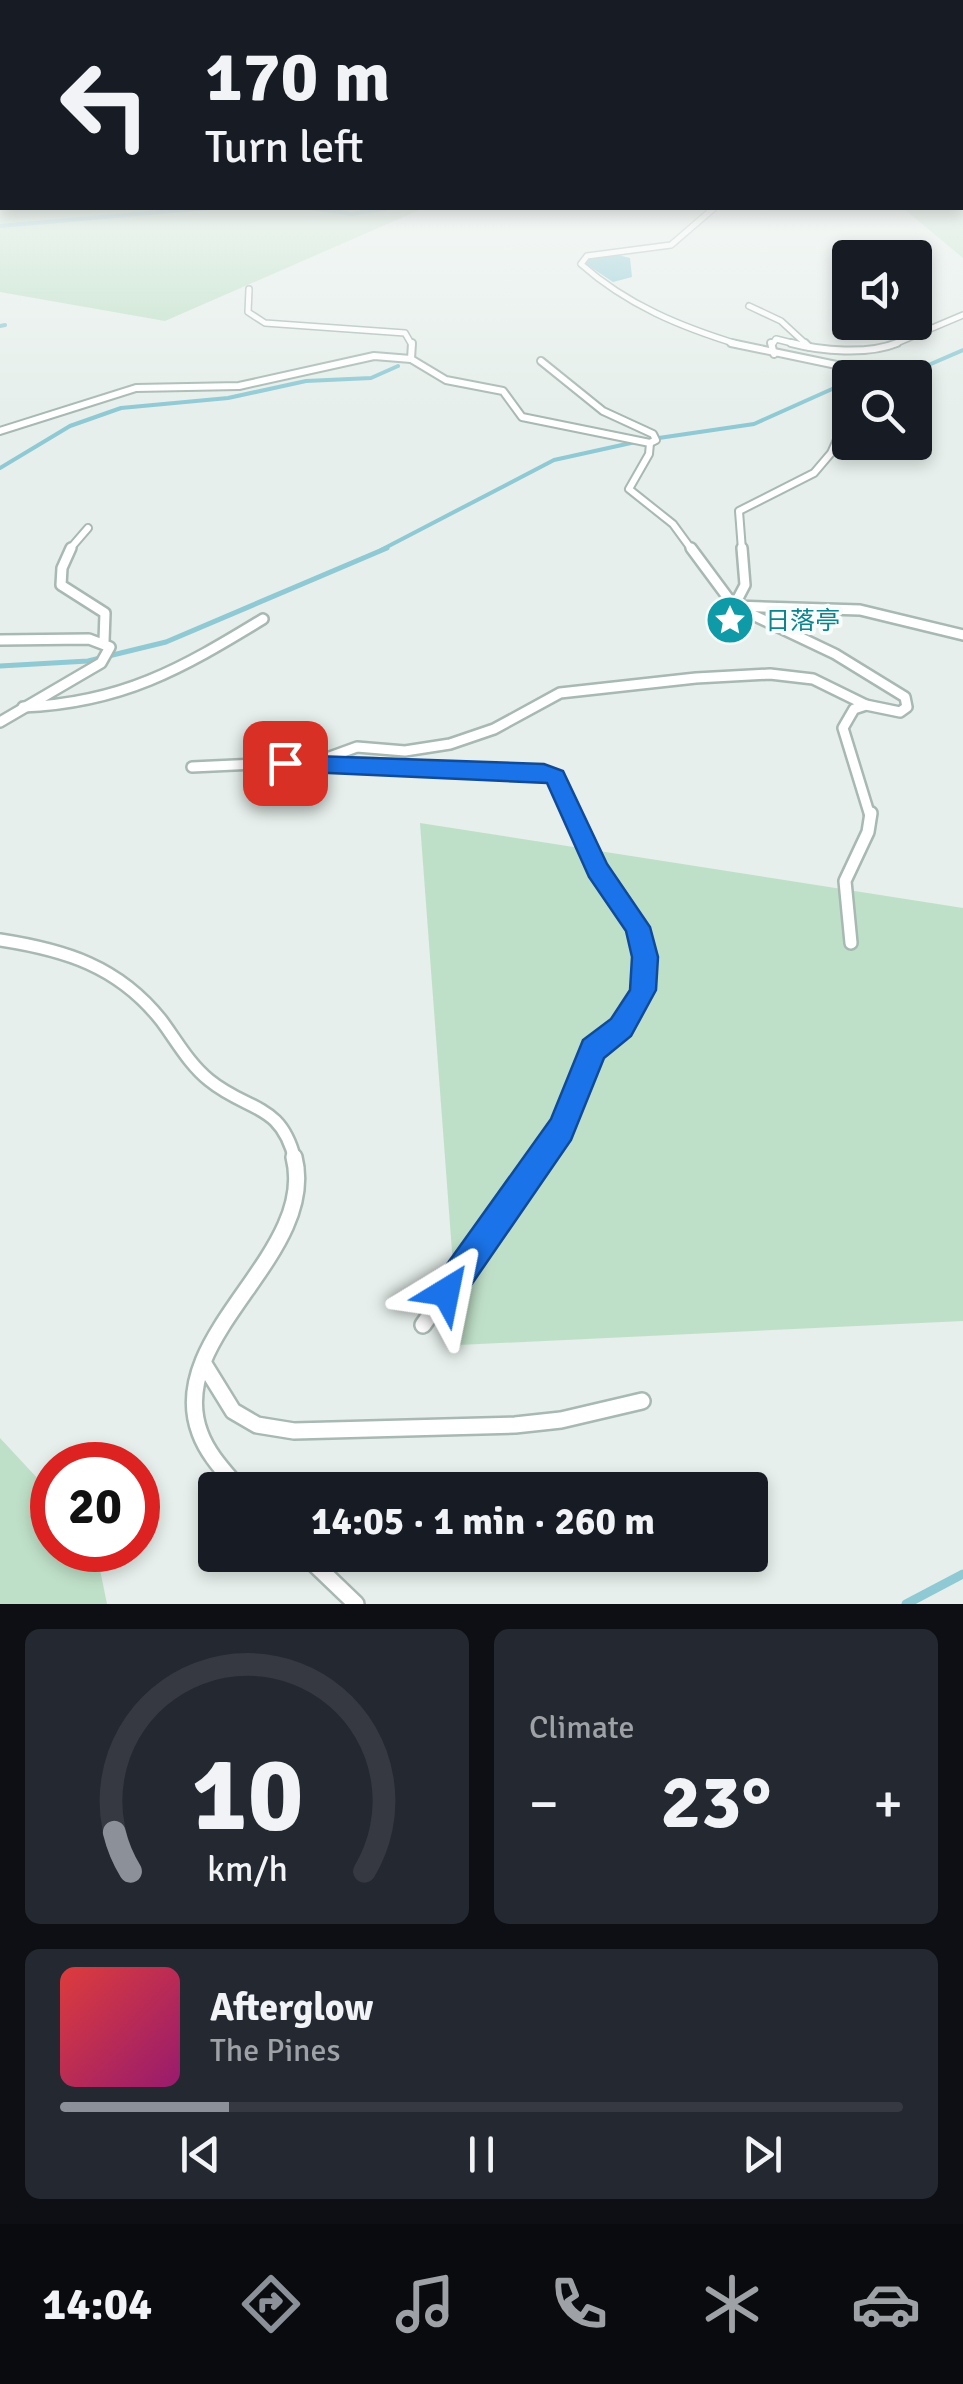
<!DOCTYPE html>
<meta charset="utf-8">
<style>
body{margin:0;font-family:Signika,"Noto Sans TC",sans-serif;background:#242831;color:#f1f3f6;height:100vh;display:flex;flex-direction:column;font-size:38px;white-space:nowrap}
*{box-sizing:border-box;margin:0}
p{font-size:32px;color:#9ea1a6}
.icon{flex:none;width:55px;height:55px;fill:none;stroke:currentColor;stroke-width:2;stroke-linecap:round;stroke-linejoin:round}
.map{position:relative;height:1604px;overflow:hidden}
.drawer{display:flex;flex-direction:column;gap:25px;padding:25px;background:#0d0f14;flex:1}
.drawer>*{flex:none}
.banner{position:absolute;left:0px;top:0px;width:965px;height:210px;box-shadow:0 5px 15px #0003;background:#171b24;color:#f1f3f6;overflow:hidden}
.controls{position:absolute;left:832px;top:240px;display:grid;gap:20px}
.controls a{display:grid;place-items:center;width:100px;height:100px;border-radius:10px;background:#171b24;box-shadow:0 5px 15px #0003;font-size:50px}
.speed{position:absolute;left:30px;top:1442px;display:flex;gap:20px;font-size:50px;font-weight:700;text-align:center}
.speed>*{display:grid;place-content:center;width:130px;height:130px;border-radius:50%;background:#171b24;box-shadow:0 5px 15px #0003;line-height:1}
.speed .limit{border:15px solid #d22;background:#fff;color:#111}
.pin{position:absolute;display:grid;place-items:center;width:85px;height:85px;color:#fff;margin:-42px;border-radius:20px;box-shadow:0 5px 15px #0006}
.me{position:absolute;width:110px;margin:-55px;rotate:35deg;stroke-linejoin:round;filter:drop-shadow(0 0 8px #0008)}
.turn{display:flex;align-items:center;gap:35px;height:210px;padding:0 40px;font-size:45px}
.turn .icon{width:130px;height:130px;stroke-width:2.5}
.turn b{display:block;font-size:70px;line-height:85px}
.big{font-size:75px;font-weight:800;line-height:1.1}
.drawer .card{flex:1;display:flex;flex-direction:column;justify-content:center;gap:15px;min-width:0;padding:0 35px;border-radius:15px;background:#242831}
.drawer .dial{align-items:center;gap:0}
.dial svg{height:260px;overflow:visible;fill:none;stroke:#363941;stroke-width:7;stroke-linecap:round;text-anchor:middle}
.dial text{fill:#f1f3f6;stroke:none}
.song{display:flex;align-items:center;gap:30px}
.cover{width:120px;height:120px;border-radius:15px;background:linear-gradient(135deg,hsl(0 70% 55%),hsl(320 70% 35%))}
.played{height:10px;border-radius:5px;background:linear-gradient(90deg,#8c9099 20%,#363941 20%)}
.keys{display:flex;justify-content:space-around;direction:ltr}
.heat{display:flex;justify-content:space-between;align-items:center;font-size:55px;direction:ltr}
.drawer .tiles{flex:1;display:grid;gap:25px;grid-template-columns:1fr 1fr}
.card:last-child{grid-column:span 2}
.trip{position:absolute;left:198px;top:1472px;width:570px;height:100px;border-radius:10px;background:#171b24;box-shadow:0 5px 15px #0003;font-weight:800;line-height:100px;text-align:center}
.dock{display:flex;height:160px;justify-content:space-around;align-items:center;background:#090b0e;color:#9ea1a6}
.dock .icon{width:70px;height:70px}
.dock .active{color:#8c9099}
.dock b{font-size:45px;color:#f1f3f6}
.map>svg:first-child{display:block}
.green{fill:#bfe0c8}
.water{fill:#8ec9d4}
.lines{fill:none;stroke-linecap:round;stroke-linejoin:round}
.stream-far2{stroke:#8ec9d4;stroke-width:4}
.stream-far1{stroke:#8ec9d4;stroke-width:5}
.stream{stroke:#8ec9d4;stroke-width:9}
.service-far4-casing{stroke:#a8b8b2;stroke-width:8}
.service-far3-casing{stroke:#a8b8b2;stroke-width:10}
.service-far2-casing{stroke:#a8b8b2;stroke-width:14}
.service-far1-casing{stroke:#a8b8b2;stroke-width:16}
.service-casing{stroke:#a8b8b2;stroke-width:20}
.service-far4{stroke:#fff;stroke-width:5}
.service-far3{stroke:#fff;stroke-width:6}
.service-far2{stroke:#fff;stroke-width:9}
.service-far1{stroke:#fff;stroke-width:11}
.service{stroke:#fff;stroke-width:15}
.route{fill:#1a73e8;stroke:#114b97;stroke-width:2.5}
.labels{text-anchor:middle;dominant-baseline:central;stroke-width:8;stroke-linejoin:round;paint-order:stroke}
.culture-label{font-size:25px;fill:#0d838f;stroke:#f7fbf9;text-anchor:start}
</style>
<div class="map">
<svg width="963" height="1604" viewBox="0 0 963 1604">
<rect width="100%" height="100%" fill="#e6efeb"/>
<g class="green">
<path d="M0,186l2,22h422l-259,113 -165,-29z"/>
<path d="M963,186v72l-60,-50h59z"/>
<path d="M420,823l543,85v413l-504,24z"/>
<path d="M0,1438l52,56v56h44l11,54h-107z"/>
</g>
<path class="water" d="M614,254l16,4 2,19 -19,5 -27,-18 4,-6z"/>
<g class="lines">
<g class="stream-far2">
<path d="M311,208l41,6 37,-6"/>
<path d="M0,226l208,-18"/>
<path d="M0,326l5,-1"/>
<path d="M878,378l32,-5 53,-23"/>
<path d="M652,439l102,-15 96,-43"/>
<path d="M0,468l70,-42 51,-18 107,-10 78,-17 65,-3 27,-12"/>
<path d="M381,550l173,-90 86,-19"/>
</g>
<path class="stream-far1" d="M0,666l88,-5 78,-19 221,-94"/>
<path class="stream" d="M906,1604l57,-30"/>
<g class="service-far4-casing">
<g id="service-far4">
<path d="M714,208l-43,37 -84,11 -6,8c46,41 100,63 159,81"/>
<path d="M249,289l-1,23 17,11 140,10 7,12"/>
<path d="M749,306l32,15 26,24"/>
<path d="M772,345l4,-6 24,6"/>
<path d="M892,345l71,-30"/>
</g>
</g>
<g class="service-far3-casing">
<g id="service-far3">
<path d="M731,343l115,24 26,11"/>
<path d="M771,343l3,11"/>
<path d="M791,343c30,8 77,12 106,0"/>
<path d="M805,343l4,4"/>
<path d="M411,359l1,-16"/>
<path d="M541,361l62,50 50,23 3,6 -6,3"/>
<path d="M0,431l136,-43 103,-2 135,-30 37,3 35,21 57,11 19,26 128,26 -1,11 -20,35 44,35 19,26"/>
<path d="M69,550l19,-22"/>
<path d="M742,550l-3,-39 75,-38 17,-20 19,-42"/>
</g>
</g>
<g class="service-far2-casing">
<g id="service-far2">
<path d="M71,548l-9,20 -1,17 44,28 -1,28"/>
<path d="M691,548l43,58 126,4 103,25"/>
<path d="M742,548l3,37 -11,21 101,48 70,43 2,10 -7,5 -34,-7 -12,4 -11,19 27,88"/>
<path d="M0,640l89,-1 21,8 -9,16 -101,59"/>
<path d="M23,707c99,-4 158,-38 240,-88"/>
<path d="M324,759l33,-12 48,4 45,-7 44,-15 66,-36 136,-15 74,-4 43,5 53,26"/>
<path d="M192,767l126,-6 226,11 11,5 18,39"/>
</g>
</g>
<g class="service-far1-casing">
<g id="service-far1">
<path d="M0,940c65,10 118,26 161,80 15,20 28,44 48,60 39,32 72,22 86,80"/>
<path d="M851,943l-6,-62 23,-49 3,-19"/>
<path d="M540,1160l21,-31 32,-80 28,-21 22,-38 2,-33 -7,-30 -40,-57 -26,-57"/>
</g>
</g>
<g class="service-casing">
<g id="service">
<path d="M423,1325l118,-168"/>
<path d="M204,1364l29,47 24,14 37,6 221,-6 46,-5 81,-19"/>
<path d="M240,1490c-15,-18 -32,-35 -40,-57 -37,-97 119,-178 94,-276"/>
<path d="M305,1555l51,49"/>
</g>
</g>
<use href="#service-far4" class="service-far4"/>
<use href="#service-far3" class="service-far3"/>
<use href="#service-far2" class="service-far2"/>
<use href="#service-far1" class="service-far1"/>
<use href="#service" class="service"/>
</g>
<linearGradient id="sky" x2="0" y2="1"><stop stop-color="#84bce0"/><stop offset="0.45" stop-color="#f4f8f6"/><stop offset="1" stop-color="#f4f8f6" stop-opacity="0"/></linearGradient>
<rect width="963" height="411" fill="url(#sky)"/>
<path class="route" d="M285,755l259,9 19,7 44,93 43,63 8,30 -2,33 -25,46 -27,22 -33,82 -113,164 -12,5 -11,-5 -5,-12 5,-11 116,-162 32,-79 28,-21 19,-29 2,-33 -6,-26 -37,-54 -42,-94 -262,-12 -11,-8z"/>
<defs>
<g id="sight-disc" transform="scale(2.5)"><circle r="9.5" fill="#0f9aa8" stroke="#f7fbf9"/><path d="M0-6L1.8-2.2L6-1.7L2.9 1.2L3.7 5.4L0 3.3L-3.7 5.4L-2.9 1.2L-6-1.7L-1.8-2.2Z" fill="#fff"/></g>
</defs>
<g fill-rule="evenodd">
<use href="#sight-disc" x="730" y="620"/>
</g>
<g class="labels">
<g class="culture-label">
<text x="765" y="620">日落亭</text>
</g>
</g>
</svg>
<div class="controls">
<a><svg class="icon" aria-label="sound" viewBox="0 0 24 24"><path d="M4 9h4l5-4v14l-5-4H4zM17 9q2 3 0 6"/></svg></a>
<a><svg class="icon" aria-label="search" viewBox="0 0 24 24"><circle cx="10" cy="10" r="6"/><path d="M15 15l6 6"/></svg></a>
</div>
<div class="speed"><div class="limit">20</div></div>
<div class="pin" style="left:285px;top:763px;background:#d93025"><svg class="icon" aria-label="arrive" viewBox="0 0 24 24"><path d="M6 21V4h12l-3 4 3 4H6"/></svg></div>
<svg class="me" style="left:446px;top:1292px" viewBox="-20 -20 40 40"><path d="M0-17L14 15 0 8-14 15z" fill="#1a73e8" stroke="#fff" stroke-width="4"/></svg>
<div class="trip">14:05 · 1 min · 260 m</div>
<div class="banner">
<div class="turn"><svg class="icon" aria-label="left" viewBox="0 0 24 24"><path d="M17 20v-9H6M10 6l-5 5 5 5"/></svg><div><b>170 m</b>Turn left</div></div>
</div>
</div>
<section class="drawer">
<div class="tiles">
<div class="card dial"><svg viewBox="0 0 100 80">
<path d="M14 69A42 42 0 1 1 86 69"/>
<path d="M14 69A42 42 0 0 1 9 57" stroke="#8c9099"/>
<text x="50" y="56" font-size="32" font-weight="700">10</text>
<text x="50" y="72" font-size="11">km/h</text>
</svg></div>
<div class="card"><p>Climate</p>
<div class="heat"><a>−</a><b class="big">23°</b><a>+</a></div>
</div>
<div class="card">
<div class="song"><i class="cover"></i><div><b>Afterglow</b><p>The Pines</p></div></div>
<div class="played"></div>
<div class="keys"><svg class="icon" aria-label="previous" viewBox="0 0 24 24"><path d="M18 5L8 12l10 7zM5 5v14"/></svg><svg class="icon" aria-label="pause" viewBox="0 0 24 24"><path d="M8 5v14M16 5v14"/></svg><svg class="icon" aria-label="next" viewBox="0 0 24 24"><path d="M6 5l10 7-10 7zM19 5v14"/></svg></div>
</div>
</div>
</section>
<nav class="dock">
<b>14:04</b>
<svg class="icon active" aria-label="directions" viewBox="0 0 24 24"><path d="M12 3l9 9-9 9-9-9zM9 14v-3h6M13 9l2 2-2 2"/></svg>
<svg class="icon" aria-label="music" viewBox="0 0 24 24"><path d="M9 18V5l10-2v13"/><circle cx="6" cy="18" r="3"/><circle cx="16" cy="16" r="3"/></svg>
<svg class="icon" aria-label="phone" viewBox="0 0 24 24"><path d="M5 4h4l2 5-3 2q2 4 5 5l2-3 5 2v4C11 20 4 13 5 4z"/></svg>
<svg class="icon" aria-label="climate" viewBox="0 0 24 24"><path d="M12 3v18M4 7l16 10M4 17L20 7"/></svg>
<svg class="icon" aria-label="car" viewBox="0 0 24 24"><path d="M5 17H2v-5l4-1 3-4h7l3 4 3 1v5h-3M9 17h6M6 11h13"/><circle cx="7" cy="17" r="2"/><circle cx="17" cy="17" r="2"/></svg>
</nav>
